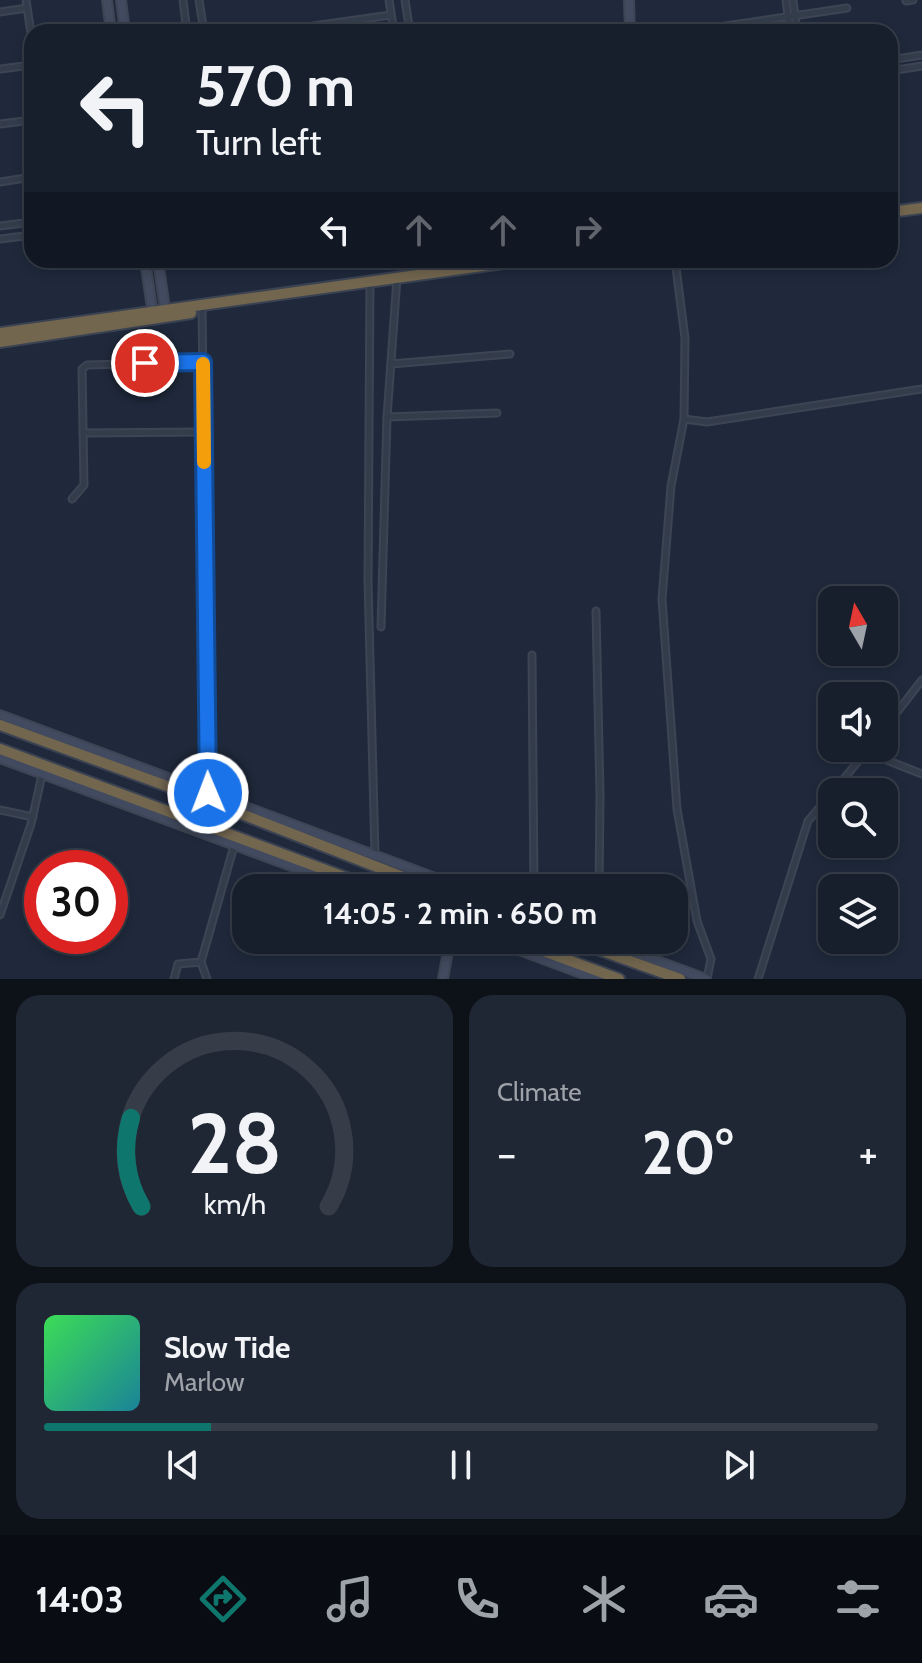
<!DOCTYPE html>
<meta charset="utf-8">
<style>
body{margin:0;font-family:Cabin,sans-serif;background:#202734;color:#f1f3f6;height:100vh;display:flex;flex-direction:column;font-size:30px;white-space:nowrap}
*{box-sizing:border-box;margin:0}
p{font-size:26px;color:#9ea2a9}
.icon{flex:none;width:44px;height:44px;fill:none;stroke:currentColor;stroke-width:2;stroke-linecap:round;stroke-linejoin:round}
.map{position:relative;height:979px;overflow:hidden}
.sheet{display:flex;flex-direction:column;gap:16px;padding:16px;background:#0d1118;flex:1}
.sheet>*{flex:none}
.top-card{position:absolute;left:24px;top:24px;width:874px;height:244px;border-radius:24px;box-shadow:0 4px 12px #0003,0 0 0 2px #363d48;background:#171f2c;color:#f1f3f6;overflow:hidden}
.needle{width:52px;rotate:351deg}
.controls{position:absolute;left:818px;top:586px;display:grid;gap:16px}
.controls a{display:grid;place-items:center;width:80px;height:80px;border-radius:16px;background:#171f2c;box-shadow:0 4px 12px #0003,0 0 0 2px #363d48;font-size:40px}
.speed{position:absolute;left:24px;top:850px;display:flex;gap:16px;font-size:40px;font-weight:700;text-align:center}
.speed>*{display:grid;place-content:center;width:104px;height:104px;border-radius:50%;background:#171f2c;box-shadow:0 4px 12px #0003,0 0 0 2px #363d48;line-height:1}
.speed .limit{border:12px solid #d22;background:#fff;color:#111}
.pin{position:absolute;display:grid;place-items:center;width:68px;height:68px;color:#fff;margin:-34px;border:4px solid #fff;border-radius:50%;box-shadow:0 2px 8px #0007}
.me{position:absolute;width:88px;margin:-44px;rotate:359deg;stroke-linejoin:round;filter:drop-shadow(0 0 6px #0008)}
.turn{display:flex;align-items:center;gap:28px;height:168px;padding:0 40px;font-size:36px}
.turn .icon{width:104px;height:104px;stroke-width:2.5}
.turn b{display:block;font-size:56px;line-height:68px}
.lanes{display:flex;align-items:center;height:76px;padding:0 40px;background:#0003;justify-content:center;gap:40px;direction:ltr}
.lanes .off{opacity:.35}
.big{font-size:60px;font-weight:800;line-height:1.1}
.sheet .widget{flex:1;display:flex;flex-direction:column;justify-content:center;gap:12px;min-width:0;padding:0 28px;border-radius:24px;background:#202734}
.sheet .dial{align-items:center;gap:0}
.dial svg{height:208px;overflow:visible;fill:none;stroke:#363d48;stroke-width:7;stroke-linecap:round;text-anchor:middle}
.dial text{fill:#f1f3f6;stroke:none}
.song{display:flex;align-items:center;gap:24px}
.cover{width:96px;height:96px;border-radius:12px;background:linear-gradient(135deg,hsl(130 70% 55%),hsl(190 70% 35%))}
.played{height:8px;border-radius:4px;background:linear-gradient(90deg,#0f766e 20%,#363d48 20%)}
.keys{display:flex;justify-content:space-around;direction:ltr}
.heat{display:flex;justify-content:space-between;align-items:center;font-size:44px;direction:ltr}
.sheet .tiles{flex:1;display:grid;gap:16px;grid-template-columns:1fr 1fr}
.widget:last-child{grid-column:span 2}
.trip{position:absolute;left:232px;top:874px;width:456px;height:80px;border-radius:24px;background:#171f2c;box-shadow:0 4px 12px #0003,0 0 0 2px #363d48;font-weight:800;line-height:80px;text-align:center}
.menu{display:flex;height:128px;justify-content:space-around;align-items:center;background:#090c12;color:#9ea2a9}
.menu .icon{width:56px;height:56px}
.menu .active{color:#0f766e}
.menu b{font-size:36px;color:#f1f3f6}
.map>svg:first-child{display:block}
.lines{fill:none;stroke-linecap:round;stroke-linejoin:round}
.street-casing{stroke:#3d4554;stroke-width:9}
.secondary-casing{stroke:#3d4554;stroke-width:12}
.highway-casing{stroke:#3b4353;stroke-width:14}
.street{stroke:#333c4b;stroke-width:5}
.secondary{stroke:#414a5e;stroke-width:8}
.highway{stroke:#72664f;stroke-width:10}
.route-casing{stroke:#114b97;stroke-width:20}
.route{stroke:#1a73e8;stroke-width:14}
.slow{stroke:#f59e0b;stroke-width:14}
</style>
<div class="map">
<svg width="922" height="979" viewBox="0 0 922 979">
<rect width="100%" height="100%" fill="#1f293b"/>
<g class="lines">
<g class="street-casing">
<g id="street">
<path d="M26,0l6,40"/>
<path d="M183,0l4,32"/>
<path d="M199,0l5,32"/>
<path d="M389,0l5,32"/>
<path d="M405,0l5,32"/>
<path d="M786,0l4,32"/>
<path d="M793,0l4,32"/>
<path d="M906,1l7,-1"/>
<path d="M0,12l27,-4"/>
<path d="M271,32l120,-17"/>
<path d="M685,32l162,-24"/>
<path d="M890,60l32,-5"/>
<path d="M0,69l32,-4"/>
<path d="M890,71l32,-5"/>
<path d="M0,124l32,-4"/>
<path d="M0,182l32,-5"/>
<path d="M0,226l32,-4"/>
<path d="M0,239l32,-4"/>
<path d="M675,260l10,78 -1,81 -13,67 -9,113 15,210 20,112 14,38 -4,20"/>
<path d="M370,282l-2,299 7,274"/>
<path d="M202,305l6,488"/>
<path d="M391,364l119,-10"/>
<path d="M387,417l110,-4"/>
<path d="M684,419l23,3 215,-33"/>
<path d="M83,433l120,-1"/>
<path d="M72,499l12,-14 -2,-116 5,-4 116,-3"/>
<path d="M596,611l4,184 -1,93"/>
<path d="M381,627l6,-210 10,-139"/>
<path d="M532,655l2,233"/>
<path d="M884,729l38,-49"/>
<path d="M866,752l56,22"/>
<path d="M833,792l36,-44"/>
<path d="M0,810l33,7"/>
<path d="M0,915l31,-91 11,-49"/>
<path d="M201,962l6,17"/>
<path d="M174,979l4,-15 23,-2 33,-116"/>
<path d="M758,979l50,-158 24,-28"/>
</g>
</g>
<g class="secondary-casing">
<g id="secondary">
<path d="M107,0l4,32"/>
<path d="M121,0l4,32"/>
<path d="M629,0l1,32"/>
<path d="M145,260l8,55"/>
<path d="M158,260l8,56"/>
<path d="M0,715l462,173"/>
<path d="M0,758l351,130"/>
<path d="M492,940l105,39"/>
<path d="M601,940l105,39"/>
<path d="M443,979l7,-39"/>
</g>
</g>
<g class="highway-casing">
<g id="highway">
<path d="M890,212l32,-4"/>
<path d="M0,333l525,-73"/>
<path d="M0,342l191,-29"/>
<path d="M0,725l208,76 223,87"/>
<path d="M0,749l374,139"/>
<path d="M514,940l105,39"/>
<path d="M572,940l108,39"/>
</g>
</g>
<use href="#street" class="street"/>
<use href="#secondary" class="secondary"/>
<use href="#highway" class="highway"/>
</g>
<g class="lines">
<g class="route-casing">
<path id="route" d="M145,363l58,-1 5,431"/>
</g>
<use href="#route" class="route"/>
<path class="slow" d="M203,364l1,98"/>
</g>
</svg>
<div class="controls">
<a><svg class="needle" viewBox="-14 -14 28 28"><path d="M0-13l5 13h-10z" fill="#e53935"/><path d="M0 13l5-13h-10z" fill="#9ea2a9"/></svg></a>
<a><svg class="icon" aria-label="sound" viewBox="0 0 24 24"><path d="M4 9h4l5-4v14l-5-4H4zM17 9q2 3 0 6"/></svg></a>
<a><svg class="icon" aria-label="search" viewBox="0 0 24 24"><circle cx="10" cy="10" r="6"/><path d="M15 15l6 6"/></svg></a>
<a><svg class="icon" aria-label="layers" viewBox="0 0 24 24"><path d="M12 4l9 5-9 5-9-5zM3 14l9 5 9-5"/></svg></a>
</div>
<div class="speed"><div class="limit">30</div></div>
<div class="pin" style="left:145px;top:363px;background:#d93025"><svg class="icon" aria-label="arrive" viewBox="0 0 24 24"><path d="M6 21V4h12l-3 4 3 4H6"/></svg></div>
<svg class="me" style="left:208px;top:793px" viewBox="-20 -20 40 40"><circle r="17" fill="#1a73e8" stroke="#fff" stroke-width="3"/><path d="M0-11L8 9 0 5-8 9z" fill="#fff"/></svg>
<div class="trip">14:05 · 2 min · 650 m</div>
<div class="top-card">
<div class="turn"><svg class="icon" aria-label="left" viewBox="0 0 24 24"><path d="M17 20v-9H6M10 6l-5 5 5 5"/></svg><div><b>570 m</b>Turn left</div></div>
<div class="lanes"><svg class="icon" aria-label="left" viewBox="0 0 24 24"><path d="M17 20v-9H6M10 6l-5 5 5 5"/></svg><svg class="icon off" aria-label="ahead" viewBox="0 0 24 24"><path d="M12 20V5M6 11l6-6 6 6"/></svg><svg class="icon off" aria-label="ahead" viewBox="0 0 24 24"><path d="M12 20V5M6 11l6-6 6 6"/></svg><svg class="icon off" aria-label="right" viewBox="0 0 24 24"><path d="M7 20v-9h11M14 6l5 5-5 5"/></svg></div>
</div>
</div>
<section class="sheet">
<div class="tiles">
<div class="widget dial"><svg viewBox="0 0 100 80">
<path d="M14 69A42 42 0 1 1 86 69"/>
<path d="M14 69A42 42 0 0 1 10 35" stroke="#0f766e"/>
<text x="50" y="56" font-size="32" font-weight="700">28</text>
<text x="50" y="72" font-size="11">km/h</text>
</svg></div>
<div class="widget"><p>Climate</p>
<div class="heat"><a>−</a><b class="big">20°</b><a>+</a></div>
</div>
<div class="widget">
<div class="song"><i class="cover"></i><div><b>Slow Tide</b><p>Marlow</p></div></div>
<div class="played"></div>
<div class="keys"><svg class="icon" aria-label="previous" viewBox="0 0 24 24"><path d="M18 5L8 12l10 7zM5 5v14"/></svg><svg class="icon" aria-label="pause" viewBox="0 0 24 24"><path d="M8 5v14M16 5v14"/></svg><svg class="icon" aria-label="next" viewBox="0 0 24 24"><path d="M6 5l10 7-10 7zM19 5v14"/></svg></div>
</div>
</div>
</section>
<nav class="menu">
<b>14:03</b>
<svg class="icon active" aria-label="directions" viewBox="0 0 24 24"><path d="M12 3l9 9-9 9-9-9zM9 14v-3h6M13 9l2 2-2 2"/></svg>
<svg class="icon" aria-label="music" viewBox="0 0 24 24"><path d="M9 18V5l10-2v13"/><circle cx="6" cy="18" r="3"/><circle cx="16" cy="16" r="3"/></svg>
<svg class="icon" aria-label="phone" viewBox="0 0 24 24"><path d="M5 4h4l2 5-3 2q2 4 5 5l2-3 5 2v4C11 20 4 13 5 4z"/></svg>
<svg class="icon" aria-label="climate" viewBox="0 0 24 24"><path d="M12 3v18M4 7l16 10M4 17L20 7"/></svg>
<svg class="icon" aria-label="car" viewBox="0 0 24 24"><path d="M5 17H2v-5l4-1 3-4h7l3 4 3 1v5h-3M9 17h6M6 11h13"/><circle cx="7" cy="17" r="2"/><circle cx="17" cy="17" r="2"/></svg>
<svg class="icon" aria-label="filters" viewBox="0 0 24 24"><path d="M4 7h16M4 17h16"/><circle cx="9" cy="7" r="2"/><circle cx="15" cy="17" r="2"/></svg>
</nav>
